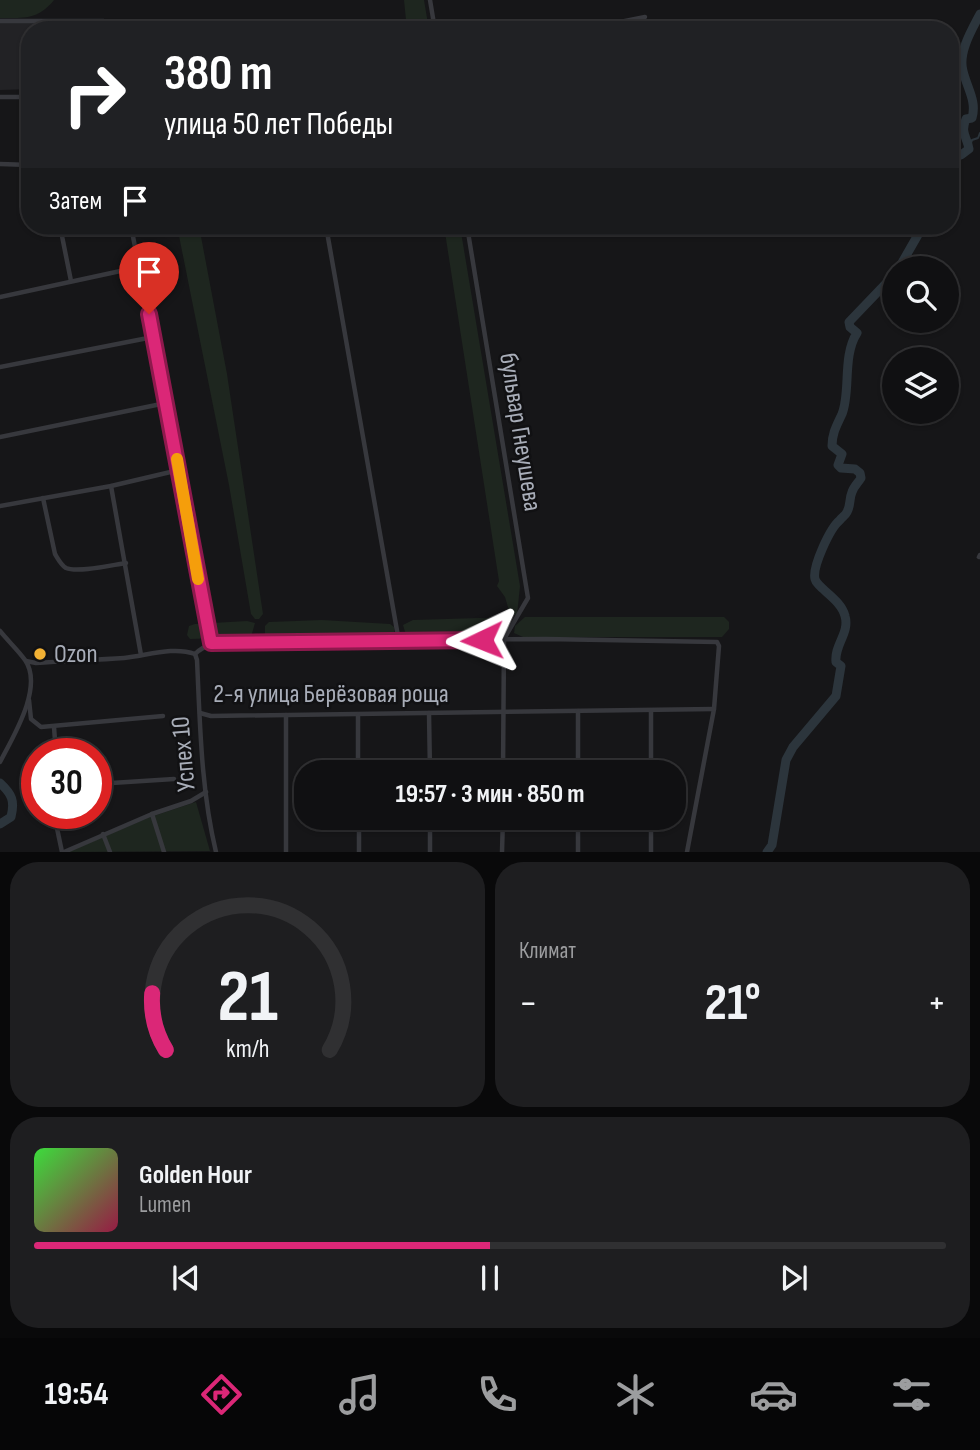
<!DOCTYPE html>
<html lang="ru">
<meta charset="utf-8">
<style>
body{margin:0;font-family:"Sofia Sans Condensed",sans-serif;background:#1e1e20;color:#f1f3f6;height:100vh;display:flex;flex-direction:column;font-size:26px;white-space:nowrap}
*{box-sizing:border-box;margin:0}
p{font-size:23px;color:#9c9d9f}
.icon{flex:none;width:38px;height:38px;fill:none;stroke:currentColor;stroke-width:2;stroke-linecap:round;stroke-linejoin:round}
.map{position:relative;height:852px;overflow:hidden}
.sheet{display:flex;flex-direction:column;gap:10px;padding:10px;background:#09090a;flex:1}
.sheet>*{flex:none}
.top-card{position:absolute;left:21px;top:21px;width:938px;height:214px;border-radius:28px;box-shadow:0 2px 5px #0004,0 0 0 2px #303032;background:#202124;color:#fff;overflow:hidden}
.tools{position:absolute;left:882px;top:256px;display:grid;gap:14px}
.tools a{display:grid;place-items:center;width:77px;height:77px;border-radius:50%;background:#101012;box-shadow:0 2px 5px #0004,0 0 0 2px #303032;font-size:35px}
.speed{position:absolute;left:21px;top:738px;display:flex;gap:14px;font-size:35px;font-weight:700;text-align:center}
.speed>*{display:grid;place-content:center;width:91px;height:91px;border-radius:50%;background:#101012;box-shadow:0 2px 5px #0004,0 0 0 2px #303032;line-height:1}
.speed .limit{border:10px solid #d22;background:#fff;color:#111}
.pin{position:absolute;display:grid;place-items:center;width:60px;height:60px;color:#fff;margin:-72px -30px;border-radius:50% 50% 50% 0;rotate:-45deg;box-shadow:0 0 7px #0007}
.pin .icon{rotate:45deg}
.me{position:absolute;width:77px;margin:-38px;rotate:268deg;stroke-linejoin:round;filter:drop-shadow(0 0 5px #0008)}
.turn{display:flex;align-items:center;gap:24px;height:147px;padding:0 28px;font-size:32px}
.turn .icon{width:91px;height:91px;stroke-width:2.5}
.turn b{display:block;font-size:49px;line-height:60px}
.then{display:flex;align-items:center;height:66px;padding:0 28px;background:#0003;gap:14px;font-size:26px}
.big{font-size:52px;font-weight:700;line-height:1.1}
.sheet .widget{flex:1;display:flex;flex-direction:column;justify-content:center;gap:10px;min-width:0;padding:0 24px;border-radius:28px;background:#1e1e20}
.sheet .dial{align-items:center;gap:0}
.dial svg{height:182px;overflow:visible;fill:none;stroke:#303032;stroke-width:7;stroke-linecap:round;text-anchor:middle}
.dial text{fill:#f1f3f6;stroke:none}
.song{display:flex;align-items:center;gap:21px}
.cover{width:84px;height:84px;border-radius:10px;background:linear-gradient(135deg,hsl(120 70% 55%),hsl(340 70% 35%))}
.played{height:7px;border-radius:4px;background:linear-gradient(90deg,#db2777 50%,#303032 50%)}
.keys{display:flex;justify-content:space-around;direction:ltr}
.heat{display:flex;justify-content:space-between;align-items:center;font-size:38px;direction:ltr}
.sheet .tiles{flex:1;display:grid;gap:10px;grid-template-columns:1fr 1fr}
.widget:last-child{grid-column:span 2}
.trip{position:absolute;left:294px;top:760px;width:392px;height:70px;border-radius:28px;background:#101012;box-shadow:0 2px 5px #0004,0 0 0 2px #303032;font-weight:700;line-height:70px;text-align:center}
.menu{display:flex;height:112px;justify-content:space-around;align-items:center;background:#060607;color:#9c9d9f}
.menu .icon{width:49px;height:49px}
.menu .current{color:#db2777}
.menu b{font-size:32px;color:#f1f3f6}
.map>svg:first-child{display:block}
.built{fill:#222225}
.green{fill:#1e261f}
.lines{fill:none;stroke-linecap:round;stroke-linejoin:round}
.stream{stroke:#2c353c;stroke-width:2}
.river{stroke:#2c353c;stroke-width:9}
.street{stroke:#37383d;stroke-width:4.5}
.route-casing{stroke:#8e194d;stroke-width:18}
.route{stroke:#db2777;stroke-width:12}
.slow{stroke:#f59e0b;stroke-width:12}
.poi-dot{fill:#f2b134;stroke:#111113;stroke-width:2.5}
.labels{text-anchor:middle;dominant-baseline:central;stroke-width:5;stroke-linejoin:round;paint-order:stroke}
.street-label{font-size:26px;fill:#a8adb8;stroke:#111113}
.poi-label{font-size:26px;fill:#a8adb8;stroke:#111113;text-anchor:start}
</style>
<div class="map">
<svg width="980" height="852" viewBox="0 0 980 852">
<rect width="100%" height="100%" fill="#161618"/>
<path class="built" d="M0,23h104l23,7h-97v59l-30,1z"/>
<g class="green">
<path d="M0,0h54c-16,20 -30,18 -54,18z"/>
<path d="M404,0h20l5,30h-22z"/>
<path d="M177,226h22l28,148 36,240 -4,5h-4l-4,-5 -22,-129z"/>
<path d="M444,226h16l60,360 -3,29 -7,-1 -5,-17 -8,-11 2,-5z"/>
<path d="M525,617h199l5,5v7l-7,8h-199l-9,-4 1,-7z"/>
<path d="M480,618l26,1 3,3v6l-4,7h-99l-3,-10 10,-5z"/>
<path d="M322,620l68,4 4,3v7l-3,2 -126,1v-11l4,-4z"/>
<path d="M247,621l8,2 -4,14 -61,2 -3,-4 2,-9 6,-2z"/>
<path d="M196,802l14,49 -142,1 82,-35z"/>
</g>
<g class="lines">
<path class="stream" d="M969,149l3,-9 6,-2 2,-5"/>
<g class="river">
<path d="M950,156l11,-1 8,-6c-2,-12 -9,-16 -3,-30l6,-1c5,-17 -5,-30 -9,-47 -5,-18 8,-40 17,-57"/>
<path d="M899,268l24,-42"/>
<path d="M0,783c12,11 15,18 11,34l-11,7"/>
<path d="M767,852l5,-7 14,-85 7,-13 43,-51 5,-30 -5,-4c-2,-17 14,-29 9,-46 -4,-17 -28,-28 -30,-37 -3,-12 15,-51 25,-59 2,-3 5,-4 7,-8 4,-7 2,-13 5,-20 2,-6 6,-9 9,-14l-1,-5 -5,-4 -14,-1 -3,-3 4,-11 -10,-8c0,-13 5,-21 10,-32 9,-22 0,-58 15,-81l-7,-6 -1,-5 45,-47"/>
</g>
<g class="street">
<path d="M430,0l5,30"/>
<path d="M0,21h103l30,9"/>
<path d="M241,30l39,-8 8,2 2,6"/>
<path d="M580,30l65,-13"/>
<path d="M0,97h30"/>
<path d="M0,164l30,1"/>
<path d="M60,226l11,55"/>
<path d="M131,226l80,417"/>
<path d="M326,226l73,416"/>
<path d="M467,226l61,372 -24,41 -1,133"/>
<path d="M0,297l139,-30"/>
<path d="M0,367l153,-30"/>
<path d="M0,437l166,-34"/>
<path d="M111,486l30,169"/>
<path d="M43,498l12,56c3,5 6,11 11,14 12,5 46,-3 60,-5"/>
<path d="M0,506l111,-20 68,-16"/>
<path d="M979,557l1,-2"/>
<path d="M0,631c8,10 18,19 25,29 19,27 -12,77 -25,102"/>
<path d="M195,654c12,-12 25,-11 41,-12l310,-3 171,3 2,4 -5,63 -27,143"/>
<path d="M195,654l2,6c3,63 4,130 19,192"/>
<path d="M26,661l10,2c29,-2 59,-3 88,-5 22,-2 49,-12 71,-4"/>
<path d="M29,700l2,19 10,8 122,-11"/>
<path d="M651,711v61"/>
<path d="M200,713l11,3 503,-7"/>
<path d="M429,713l1,59"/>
<path d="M286,715v137"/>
<path d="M358,715v57"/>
<path d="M54,727l2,27"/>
<path d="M578,772v-61"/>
<path d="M96,784l78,-5"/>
<path d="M54,814l8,38"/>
<path d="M152,814l12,38"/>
<path d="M359,817v35"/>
<path d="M430,817v35"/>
<path d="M651,817v35"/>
<path d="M103,834l7,18"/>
<path d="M64,852l88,-38 39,-13 15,-9"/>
<path d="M502,852l1,-35"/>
<path d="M578,852v-35"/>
</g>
</g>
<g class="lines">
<g class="route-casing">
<path id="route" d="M149,314l62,329 271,-3"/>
</g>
<use href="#route" class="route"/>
<path class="slow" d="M177,459l21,120"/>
</g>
<circle class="poi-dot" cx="40" cy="654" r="7"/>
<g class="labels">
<g class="street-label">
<text transform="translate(520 432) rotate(81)">бульвар Гнеушева</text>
<text x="331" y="694">2-я улица Берёзовая роща</text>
<text transform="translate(184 754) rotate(-95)">Успех 10</text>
</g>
<g class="poi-label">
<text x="54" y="654">Ozon</text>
</g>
</g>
</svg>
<div class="tools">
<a><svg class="icon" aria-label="search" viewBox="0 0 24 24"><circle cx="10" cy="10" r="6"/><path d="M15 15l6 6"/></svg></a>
<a><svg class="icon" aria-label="layers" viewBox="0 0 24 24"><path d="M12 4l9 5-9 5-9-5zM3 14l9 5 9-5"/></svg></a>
</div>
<div class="speed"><div class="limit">30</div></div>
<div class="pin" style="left:149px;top:314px;background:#d93025"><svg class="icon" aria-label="arrive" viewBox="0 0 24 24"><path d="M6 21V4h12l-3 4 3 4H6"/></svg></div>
<svg class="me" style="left:482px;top:640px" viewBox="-20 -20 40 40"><path d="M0-17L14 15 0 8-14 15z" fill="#db2777" stroke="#fff" stroke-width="4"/></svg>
<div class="trip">19:57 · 3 мин · 850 m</div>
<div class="top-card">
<div class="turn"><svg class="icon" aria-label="right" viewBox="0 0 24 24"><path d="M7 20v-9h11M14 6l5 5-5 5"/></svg><div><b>380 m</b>улица 50 лет Победы</div></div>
<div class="then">Затем<svg class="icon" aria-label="arrive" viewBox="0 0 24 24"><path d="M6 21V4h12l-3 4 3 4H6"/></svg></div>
</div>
</div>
<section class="sheet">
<div class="tiles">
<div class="widget dial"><svg viewBox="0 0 100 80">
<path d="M14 69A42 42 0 1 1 86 69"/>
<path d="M14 69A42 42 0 0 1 8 44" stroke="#db2777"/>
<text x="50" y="56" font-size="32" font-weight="700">21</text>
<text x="50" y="72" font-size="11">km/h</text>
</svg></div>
<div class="widget"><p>Климат</p>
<div class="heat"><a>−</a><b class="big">21°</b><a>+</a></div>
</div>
<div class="widget">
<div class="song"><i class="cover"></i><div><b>Golden Hour</b><p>Lumen</p></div></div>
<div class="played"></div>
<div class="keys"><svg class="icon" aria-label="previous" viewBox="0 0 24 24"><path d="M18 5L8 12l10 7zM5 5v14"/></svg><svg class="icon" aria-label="pause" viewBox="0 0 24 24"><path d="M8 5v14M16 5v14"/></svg><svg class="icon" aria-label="next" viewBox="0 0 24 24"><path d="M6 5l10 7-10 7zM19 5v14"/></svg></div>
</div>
</div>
</section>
<nav class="menu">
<b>19:54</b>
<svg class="icon current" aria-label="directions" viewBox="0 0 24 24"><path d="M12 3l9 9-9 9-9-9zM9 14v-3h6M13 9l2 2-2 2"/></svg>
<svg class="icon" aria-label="music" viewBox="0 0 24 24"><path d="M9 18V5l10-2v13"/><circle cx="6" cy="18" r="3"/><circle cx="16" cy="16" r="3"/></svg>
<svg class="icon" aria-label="phone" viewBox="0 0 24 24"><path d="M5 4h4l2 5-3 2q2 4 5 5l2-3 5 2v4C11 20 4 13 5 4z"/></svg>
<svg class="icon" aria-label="climate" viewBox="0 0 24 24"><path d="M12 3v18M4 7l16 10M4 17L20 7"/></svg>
<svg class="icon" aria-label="car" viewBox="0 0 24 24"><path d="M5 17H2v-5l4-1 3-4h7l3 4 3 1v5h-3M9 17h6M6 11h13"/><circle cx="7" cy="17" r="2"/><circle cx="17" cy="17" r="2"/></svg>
<svg class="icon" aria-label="filters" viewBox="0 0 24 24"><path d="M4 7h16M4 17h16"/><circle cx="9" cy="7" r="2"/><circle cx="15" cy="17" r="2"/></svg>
</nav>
